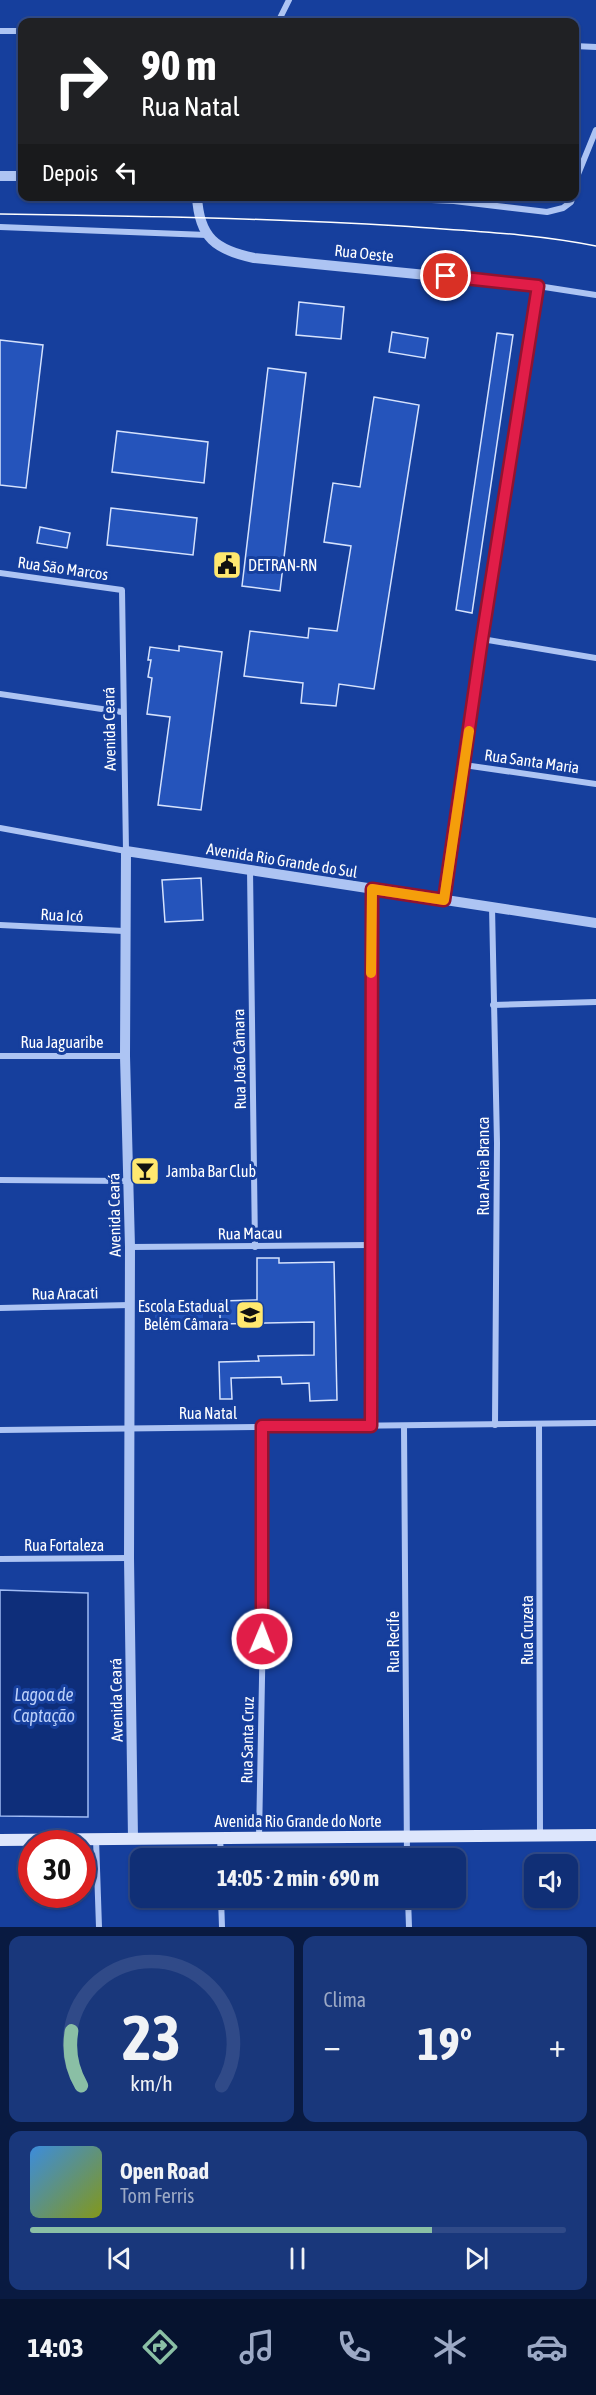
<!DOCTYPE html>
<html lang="pt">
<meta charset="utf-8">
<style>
body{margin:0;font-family:"Asap Condensed",sans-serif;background:#19377b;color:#f1f3f6;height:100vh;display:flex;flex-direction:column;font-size:22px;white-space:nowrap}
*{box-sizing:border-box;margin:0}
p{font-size:20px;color:#9ca9c5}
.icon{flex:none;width:33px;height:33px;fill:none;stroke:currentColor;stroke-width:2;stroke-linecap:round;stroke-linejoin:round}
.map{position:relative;height:1927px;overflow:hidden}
.panel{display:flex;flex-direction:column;gap:9px;padding:9px;background:#091a41;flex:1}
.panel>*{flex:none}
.guide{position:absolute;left:18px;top:18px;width:561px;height:183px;border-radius:12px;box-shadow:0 2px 4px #0004,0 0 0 2px #304a88;background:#202124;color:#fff;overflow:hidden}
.tools{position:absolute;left:524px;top:1854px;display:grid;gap:12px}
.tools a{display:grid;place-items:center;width:54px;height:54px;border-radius:12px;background:#102f76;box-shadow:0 2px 4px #0004,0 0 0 2px #304a88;font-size:30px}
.speed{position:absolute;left:18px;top:1830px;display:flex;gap:12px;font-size:30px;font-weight:700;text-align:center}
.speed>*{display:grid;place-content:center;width:78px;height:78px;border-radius:50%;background:#102f76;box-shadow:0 2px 4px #0004,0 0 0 2px #304a88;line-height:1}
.speed .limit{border:9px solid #d22;background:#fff;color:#111}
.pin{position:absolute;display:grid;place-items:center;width:51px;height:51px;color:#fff;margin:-26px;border:3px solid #fff;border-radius:50%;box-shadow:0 2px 6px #0007}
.me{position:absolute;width:66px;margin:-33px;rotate:1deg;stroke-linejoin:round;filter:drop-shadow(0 0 4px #0008)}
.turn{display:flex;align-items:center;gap:21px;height:126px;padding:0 24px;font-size:27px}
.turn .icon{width:78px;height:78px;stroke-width:2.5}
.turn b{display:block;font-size:42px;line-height:51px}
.then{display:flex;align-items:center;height:57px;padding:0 24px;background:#0003;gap:12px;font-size:22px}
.big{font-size:45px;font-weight:700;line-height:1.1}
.panel .tile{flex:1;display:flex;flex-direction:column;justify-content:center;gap:9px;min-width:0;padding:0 21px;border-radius:12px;background:#19377b}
.panel .dial{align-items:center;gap:0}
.dial svg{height:156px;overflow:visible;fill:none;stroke:#304a88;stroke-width:7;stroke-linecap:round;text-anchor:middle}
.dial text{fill:#f1f3f6;stroke:none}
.song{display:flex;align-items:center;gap:18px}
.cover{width:72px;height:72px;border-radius:9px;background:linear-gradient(135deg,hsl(210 70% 55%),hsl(70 70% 35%))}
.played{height:6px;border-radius:3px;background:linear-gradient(90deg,#8abfa5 75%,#304a88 75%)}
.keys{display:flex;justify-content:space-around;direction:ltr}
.heat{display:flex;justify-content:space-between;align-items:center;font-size:33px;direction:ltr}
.panel .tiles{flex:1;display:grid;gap:9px;grid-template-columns:1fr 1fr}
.tile:last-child{grid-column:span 2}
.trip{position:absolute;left:130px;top:1848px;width:336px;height:60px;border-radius:12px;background:#102f76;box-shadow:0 2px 4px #0004,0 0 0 2px #304a88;font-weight:700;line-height:60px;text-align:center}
.menu{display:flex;height:96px;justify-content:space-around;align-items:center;background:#06132f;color:#9ca9c5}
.menu .icon{width:42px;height:42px}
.menu .current{color:#8abfa5}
.menu b{font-size:27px;color:#f1f3f6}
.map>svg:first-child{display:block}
.green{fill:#1f4fb7}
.water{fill:#0e2e7a;stroke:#a0bcf5;stroke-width:1.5}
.building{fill:#2554bb;stroke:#d5e2fd;stroke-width:1.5}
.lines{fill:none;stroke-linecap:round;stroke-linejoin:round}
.minor{stroke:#adc4f3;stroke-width:6}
.tertiary{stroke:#adc4f3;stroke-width:10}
.secondary{stroke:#dde6fc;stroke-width:12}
.tram{stroke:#fff;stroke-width:1.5}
.route-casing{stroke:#92132f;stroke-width:15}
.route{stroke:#e11d48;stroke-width:10}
.slow{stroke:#f59e0b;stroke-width:10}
.labels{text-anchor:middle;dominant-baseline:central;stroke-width:6;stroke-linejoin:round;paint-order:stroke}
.street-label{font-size:16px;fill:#fff;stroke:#163f9d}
.poi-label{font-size:16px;fill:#fff;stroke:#163f9d;text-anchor:start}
.water-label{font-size:18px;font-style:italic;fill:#bacff9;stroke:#163f9d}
</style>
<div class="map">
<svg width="596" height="1927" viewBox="0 0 596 1927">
<rect width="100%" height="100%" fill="#163f9d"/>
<rect class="green" x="155" y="1301" width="48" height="28"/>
<path class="water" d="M0,1590l88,3v224l-88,-1z"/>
<g class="building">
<path d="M299,302l45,5 -3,32 -45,-4z"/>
<path d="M392,332l36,6 -3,20 -36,-6z"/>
<path d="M497,333l16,2 -41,278 -16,-3z"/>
<path d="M0,340l43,5 -17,143 -26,-3z"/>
<path d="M268,368l38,5 -26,218 -38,-5z"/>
<path d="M374,397l45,8 -45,284 -35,-5 -3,22 -35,-3 2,-20 -59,-7 6,-45 58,7 1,-10 28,3 14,-85 -27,-4 9,-59 27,4z"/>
<path d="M117,431l91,11 -4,41 -92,-11z"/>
<path d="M111,508l86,10 -4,37 -86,-10z"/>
<path d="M40,527l30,6 -3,15 -30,-5z"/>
<path d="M179,646l43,6 -21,158 -43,-5 12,-88 -23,-3 5,-36 -4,-1 3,-17h-3l2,-13 29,4z"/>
<path d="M201,878l2,42 -38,2 -3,-42z"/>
<path d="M257,1258h22v5l55,-1 3,138 -27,1 -1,-18 -27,1 -1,-7 -50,1 1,21h-12l-1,-37 40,-1 -1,-5 56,-1v-33l-94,2v-23l37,-1z"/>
</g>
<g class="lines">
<g class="minor">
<path d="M278,22l11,-22"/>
<path d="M0,31h22"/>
<path d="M574,46l22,1"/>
<path d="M574,184l22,-54"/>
<path d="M343,196l111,5 93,11 16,-4 8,-6 2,-6"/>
<path d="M0,227l207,8"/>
<path d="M538,286l58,9"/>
<path d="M0,573l122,17 4,261 -126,-23"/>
<path d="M482,639l114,19"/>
<path d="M0,694l122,18"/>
<path d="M464,765l132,19"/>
<path d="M250,870l5,377"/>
<path d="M492,907l5,236 -2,282"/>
<path d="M0,925l124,6"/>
<path d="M493,1005l103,-3"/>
<path d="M0,1056h125"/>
<path d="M0,1180l128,1"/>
<path d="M130,1247l241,-2"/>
<path d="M0,1308l130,-3"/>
<path d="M539,1425l1,410"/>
<path d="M371,1426l1,-537"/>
<path d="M404,1426l3,432"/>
<path d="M0,1430l596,-7"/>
<path d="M0,1559l129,-1"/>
<path d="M220,1838l1,20"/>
<path d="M259,1838l5,-265 -2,-147"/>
<path d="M96,1839l3,88"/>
<path d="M221,1898l1,29"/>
<path d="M408,1898l1,29"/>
</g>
<g class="tertiary">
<path d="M0,176h22"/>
<path d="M197,196c2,42 19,54 57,62l284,28 -56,353 -38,261"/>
<path d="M133,1839l-4,-281 1,-311 -5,-191 1,-205 470,72"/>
</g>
<path class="secondary" d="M0,1840l596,-5"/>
<path class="tram" d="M0,214c134,2 267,4 401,12 65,5 131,7 195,20"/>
</g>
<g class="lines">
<g class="route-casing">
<path id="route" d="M262,1639v-213h109l1,-537 72,11 38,-261 56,-353 -92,-10"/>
</g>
<use href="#route" class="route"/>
<path class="slow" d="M371,973l1,-84 72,11 25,-169"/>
</g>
<defs>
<g id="civic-square" transform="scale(1.5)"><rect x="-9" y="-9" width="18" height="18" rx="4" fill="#ffe86f" stroke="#163f9d"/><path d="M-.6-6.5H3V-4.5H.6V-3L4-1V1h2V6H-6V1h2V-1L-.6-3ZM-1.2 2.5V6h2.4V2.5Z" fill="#111"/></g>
<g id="bar-square" transform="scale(1.5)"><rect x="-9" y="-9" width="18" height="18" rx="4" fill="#ffe86f" stroke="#163f9d"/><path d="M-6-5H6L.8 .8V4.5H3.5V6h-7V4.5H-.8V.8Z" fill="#111"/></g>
<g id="school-square" transform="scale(1.5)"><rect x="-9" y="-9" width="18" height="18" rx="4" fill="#ffe86f" stroke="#163f9d"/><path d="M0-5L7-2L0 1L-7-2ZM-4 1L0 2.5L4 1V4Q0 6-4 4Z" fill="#111"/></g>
</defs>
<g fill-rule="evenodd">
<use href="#civic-square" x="227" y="565"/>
<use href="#bar-square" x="145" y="1171"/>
<use href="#school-square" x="250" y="1315"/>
</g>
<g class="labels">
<g class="street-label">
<text transform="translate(364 253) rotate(6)">Rua Oeste</text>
<text transform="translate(63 568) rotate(8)">Rua São Marcos</text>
<text transform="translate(109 729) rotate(-91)">Avenida Ceará</text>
<text transform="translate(532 761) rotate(8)">Rua Santa Maria</text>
<text transform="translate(282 860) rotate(9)">Avenida Rio Grande do Sul</text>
<text transform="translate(62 915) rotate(3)">Rua Icó</text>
<text x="62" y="1042">Rua Jaguaribe</text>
<text transform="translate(239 1059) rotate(-91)">Rua João Câmara</text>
<text transform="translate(483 1166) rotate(-90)">Rua Areia Branca</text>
<text transform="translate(114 1215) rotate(-91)">Avenida Ceará</text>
<text transform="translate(250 1233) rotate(-1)">Rua Macau</text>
<text transform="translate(65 1293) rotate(-1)">Rua Aracati</text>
<text x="208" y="1413">Rua Natal</text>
<text x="64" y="1545">Rua Fortaleza</text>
<text transform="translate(527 1630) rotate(-90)">Rua Cruzeta</text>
<text transform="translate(393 1642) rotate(-90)">Rua Recife</text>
<text transform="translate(116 1700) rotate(-91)">Avenida Ceará</text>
<text transform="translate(247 1740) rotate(-89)">Rua Santa Cruz</text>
<text x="298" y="1821">Avenida Rio Grande do Norte</text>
</g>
<g class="poi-label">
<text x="248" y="565">DETRAN-RN</text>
<text x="166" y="1171">Jamba Bar Club</text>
<text x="229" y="1306" text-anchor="end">Escola Estadual<tspan x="229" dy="18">Belém Câmara</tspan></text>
</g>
<g class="water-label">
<text x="44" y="1694">Lagoa de<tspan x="44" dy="21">Captação</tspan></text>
</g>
</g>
</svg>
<div class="tools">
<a><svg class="icon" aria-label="sound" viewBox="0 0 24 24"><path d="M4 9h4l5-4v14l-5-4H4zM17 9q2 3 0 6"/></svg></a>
</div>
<div class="speed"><div class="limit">30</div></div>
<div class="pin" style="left:446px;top:276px;background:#d93025"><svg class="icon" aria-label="arrive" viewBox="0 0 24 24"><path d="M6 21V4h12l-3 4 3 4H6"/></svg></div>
<svg class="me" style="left:262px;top:1639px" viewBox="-20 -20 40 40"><circle r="17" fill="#e11d48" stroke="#fff" stroke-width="3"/><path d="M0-11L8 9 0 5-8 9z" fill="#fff"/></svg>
<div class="trip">14:05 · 2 min · 690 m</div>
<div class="guide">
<div class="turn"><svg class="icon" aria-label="right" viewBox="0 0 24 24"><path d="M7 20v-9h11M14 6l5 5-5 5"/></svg><div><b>90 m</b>Rua Natal</div></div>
<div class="then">Depois<svg class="icon" aria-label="left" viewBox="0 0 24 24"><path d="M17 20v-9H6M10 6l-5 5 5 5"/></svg></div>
</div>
</div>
<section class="panel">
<div class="tiles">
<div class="tile dial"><svg viewBox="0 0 100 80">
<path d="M14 69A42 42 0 1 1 86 69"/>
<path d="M14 69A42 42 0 0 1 9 41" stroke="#8abfa5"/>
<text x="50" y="56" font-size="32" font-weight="700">23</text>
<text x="50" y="72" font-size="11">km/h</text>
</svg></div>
<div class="tile"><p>Clima</p>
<div class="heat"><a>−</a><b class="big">19°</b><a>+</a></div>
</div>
<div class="tile">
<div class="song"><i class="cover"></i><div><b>Open Road</b><p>Tom Ferris</p></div></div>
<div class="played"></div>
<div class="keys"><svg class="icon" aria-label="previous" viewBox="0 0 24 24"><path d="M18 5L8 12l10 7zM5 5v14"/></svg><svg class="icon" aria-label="pause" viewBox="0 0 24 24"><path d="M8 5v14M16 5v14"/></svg><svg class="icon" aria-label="next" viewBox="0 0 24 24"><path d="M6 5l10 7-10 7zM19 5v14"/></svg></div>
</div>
</div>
</section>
<nav class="menu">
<b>14:03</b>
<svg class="icon current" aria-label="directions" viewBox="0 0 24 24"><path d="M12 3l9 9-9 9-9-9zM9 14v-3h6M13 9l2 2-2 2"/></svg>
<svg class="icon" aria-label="music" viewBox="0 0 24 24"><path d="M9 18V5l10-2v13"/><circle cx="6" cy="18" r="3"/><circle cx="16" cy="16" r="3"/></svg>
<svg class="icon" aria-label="phone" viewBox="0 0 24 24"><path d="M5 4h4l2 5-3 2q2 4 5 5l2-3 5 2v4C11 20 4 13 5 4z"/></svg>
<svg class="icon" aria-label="climate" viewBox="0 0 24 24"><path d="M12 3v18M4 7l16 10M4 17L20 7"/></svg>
<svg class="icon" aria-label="car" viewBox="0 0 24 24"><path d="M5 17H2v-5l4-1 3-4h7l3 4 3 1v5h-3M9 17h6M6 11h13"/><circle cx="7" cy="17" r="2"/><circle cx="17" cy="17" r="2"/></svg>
</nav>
